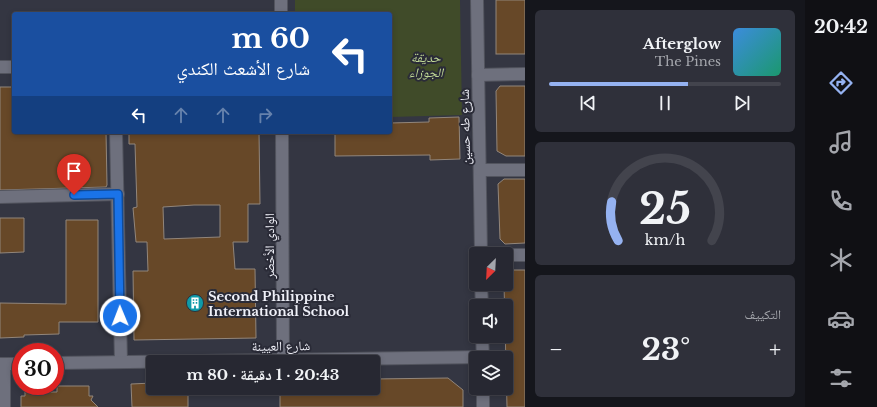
<!DOCTYPE html>
<html lang="ar">
<meta charset="utf-8">
<style>
body{margin:0;font-family:"Libre Baskerville","Noto Naskh Arabic",serif;background:#2f303a;color:#f1f3f6;direction:rtl;height:100vh;display:flex;flex-direction:column;font-size:15px;white-space:nowrap}
*{box-sizing:border-box;margin:0}
p{font-size:13px;color:#a4a6ac}
.icon{flex:none;width:22px;height:22px;fill:none;stroke:currentColor;stroke-width:2;stroke-linecap:round;stroke-linejoin:round}
.map{position:relative;flex:1;overflow:hidden;direction:ltr}
.panel{display:flex;flex-direction:column;gap:10px;padding:10px;background:#15161c;width:280px}
.panel>*{flex:none}
.guide{position:absolute;left:12px;top:12px;width:380px;height:122px;border-radius:4px;box-shadow:0 2px 6px #0003,0 0 0 1px #43444d;direction:rtl;background:#1a4fa0;color:#fff;overflow:hidden}
.needle{width:26px;rotate:204deg}
.tools{position:absolute;left:469px;top:247px;display:grid;gap:8px}
.tools a{display:grid;place-items:center;width:44px;height:44px;border-radius:4px;background:#272832;box-shadow:0 2px 6px #0003,0 0 0 1px #43444d;font-size:20px}
.speed{position:absolute;left:12px;top:343px;display:flex;gap:8px;font-size:20px;font-weight:700;text-align:center}
.speed>*{display:grid;place-content:center;width:52px;height:52px;border-radius:50%;background:#272832;box-shadow:0 2px 6px #0003,0 0 0 1px #43444d;line-height:1}
.speed .limit{border:6px solid #d22;background:#fff;color:#111}
.pin{position:absolute;display:grid;place-items:center;width:34px;height:34px;color:#fff;margin:-41px -17px;border-radius:50% 50% 50% 0;rotate:-45deg;box-shadow:0 0 4px #0007}
.pin .icon{rotate:45deg}
.me{position:absolute;width:44px;margin:-22px;rotate:359deg;stroke-linejoin:round;filter:drop-shadow(0 0 3px #0008)}
.turn{display:flex;align-items:center;gap:14px;height:84px;padding:0 16px;font-size:18px}
.turn .icon{width:52px;height:52px;stroke-width:2.5}
.turn b{display:block;font-size:28px;line-height:34px}
.lanes{display:flex;align-items:center;height:38px;padding:0 16px;background:#0003;justify-content:center;gap:20px;direction:ltr}
.lanes .off{opacity:.35}
.big{font-size:30px;font-weight:700;line-height:1.1}
.panel .widget{flex:1;display:flex;flex-direction:column;justify-content:center;gap:6px;min-width:0;padding:0 14px;border-radius:6px;background:#2f303a}
.panel .dial{align-items:center;gap:0}
.dial svg{height:104px;overflow:visible;fill:none;stroke:#43444d;stroke-width:7;stroke-linecap:round;text-anchor:middle}
.dial text{fill:#f1f3f6;stroke:none}
.song{display:flex;align-items:center;gap:12px}
.cover{width:48px;height:48px;border-radius:6px;background:linear-gradient(135deg,hsl(210 70% 55%),hsl(160 70% 35%))}
.played{height:4px;border-radius:2px;background:linear-gradient(90deg,#95b2f1 60%,#43444d 60%)}
.keys{display:flex;justify-content:space-around;direction:ltr}
.heat{display:flex;justify-content:space-between;align-items:center;font-size:22px;direction:ltr}
.trip{position:absolute;left:146px;top:355px;width:234px;height:40px;border-radius:4px;background:#272832;box-shadow:0 2px 6px #0003,0 0 0 1px #43444d;font-weight:700;line-height:40px;text-align:center;direction:rtl}
main{display:flex;flex:1;min-height:0}
.menu{display:flex;flex-direction:column;width:72px;justify-content:space-around;align-items:center;background:#101014;color:#a4a6ac}
.menu .icon{width:28px;height:28px}
.menu .selected{color:#95b2f1}
.menu b{font-size:18px;color:#f1f3f6}
.map>svg:first-child{display:block}
.green{fill:#404b29}
.building{fill:#674828;stroke:#92867b;fill-rule:evenodd}
.lines{fill:none;stroke-linecap:round;stroke-linejoin:round}
.street-casing{stroke:#52545e;stroke-width:14}
.street{stroke:#6e707d;stroke-width:12}
.route-casing{stroke:#114b97;stroke-width:10}
.route{stroke:#1a73e8;stroke-width:7}
.labels{text-anchor:middle;dominant-baseline:central;stroke-width:4;stroke-linejoin:round;paint-order:stroke}
.park-label{font-size:13px;font-style:italic;fill:#c2da96;stroke:#2a2b37}
.street-label{font-size:13px;fill:#eff0f8;stroke:#2a2b37}
.poi-label{font-size:13px;font-weight:bold;fill:#eff0f8;stroke:#2a2b37;text-anchor:start}
</style>
<main>
<nav class="menu">
<b>20:42</b>
<svg class="icon selected" aria-label="directions" viewBox="0 0 24 24"><path d="M12 3l9 9-9 9-9-9zM9 14v-3h6M13 9l2 2-2 2"/></svg>
<svg class="icon" aria-label="music" viewBox="0 0 24 24"><path d="M9 18V5l10-2v13"/><circle cx="6" cy="18" r="3"/><circle cx="16" cy="16" r="3"/></svg>
<svg class="icon" aria-label="phone" viewBox="0 0 24 24"><path d="M5 4h4l2 5-3 2q2 4 5 5l2-3 5 2v4C11 20 4 13 5 4z"/></svg>
<svg class="icon" aria-label="climate" viewBox="0 0 24 24"><path d="M12 3v18M4 7l16 10M4 17L20 7"/></svg>
<svg class="icon" aria-label="car" viewBox="0 0 24 24"><path d="M5 17H2v-5l4-1 3-4h7l3 4 3 1v5h-3M9 17h6M6 11h13"/><circle cx="7" cy="17" r="2"/><circle cx="17" cy="17" r="2"/></svg>
<svg class="icon" aria-label="filters" viewBox="0 0 24 24"><path d="M4 7h16M4 17h16"/><circle cx="9" cy="7" r="2"/><circle cx="15" cy="17" r="2"/></svg>
</nav>
<section class="panel">
<div class="widget">
<div class="song"><i class="cover"></i><div><b>Afterglow</b><p>The Pines</p></div></div>
<div class="played"></div>
<div class="keys"><svg class="icon" aria-label="previous" viewBox="0 0 24 24"><path d="M18 5L8 12l10 7zM5 5v14"/></svg><svg class="icon" aria-label="pause" viewBox="0 0 24 24"><path d="M8 5v14M16 5v14"/></svg><svg class="icon" aria-label="next" viewBox="0 0 24 24"><path d="M6 5l10 7-10 7zM19 5v14"/></svg></div>
</div>
<div class="widget dial"><svg viewBox="0 0 100 80">
<path d="M14 69A42 42 0 1 1 86 69"/>
<path d="M14 69A42 42 0 0 1 9 39" stroke="#95b2f1"/>
<text x="50" y="56" font-size="32" font-weight="700">25</text>
<text x="50" y="72" font-size="11">km/h</text>
</svg></div>
<div class="widget"><p>التكييف</p>
<div class="heat"><a>−</a><b class="big">23°</b><a>+</a></div>
</div>
</section>
<div class="map">
<svg width="525" height="407" viewBox="0 0 525 407">
<rect width="100%" height="100%" fill="#343642"/>
<path class="green" d="M295,0h165l2,115 -72,2v-103h-95z"/>
<g class="building">
<rect x="496" y="0" width="29" height="54"/>
<path d="M500,86h25v70h-19l-9,-5 -1,-60z"/>
<path d="M0,87h14v45h92l1,53 -1,2 -106,3z"/>
<path d="M459,117l1,42 -30,1v-5l-95,1v-24h55v-9l39,-1v-4z"/>
<path d="M129,132h130l1,72h-12v38h-15l2,27h20l1,69 -122,2 -1,-69h15l-1,-29h-11l-3,-34 4,-1 -2,-63h-6zM194,205h26v32l-56,2 -1,-32z"/>
<path d="M504,179h21v64l-20,1 -5,-5 -2,-55z"/>
<path d="M0,218h24v34l-24,1z"/>
<path d="M66,220h32v102h-39v12l-35,1v2l-24,1v-35l66,1z"/>
<path d="M506,270h19v137h-18l-3,-123h2z"/>
<path d="M448,378l15,12v17h-183v-19h93v-9z"/>
<path d="M153,383v5h35v19h-56l-1,-23z"/>
<path d="M57,386h32v10h4l-2,4 7,7h-77v-11h4v-4h32z"/>
</g>
<g class="lines">
<g class="street-casing">
<g id="street">
<path d="M281,0v14"/>
<path d="M477,0l4,254"/>
<path d="M0,67h14"/>
<path d="M478,75l47,-1"/>
<path d="M116,132l5,230"/>
<path d="M282,132l1,228"/>
<path d="M480,170h45"/>
<path d="M0,197l118,-3"/>
<path d="M506,255h19"/>
<path d="M481,284l1,22"/>
<path d="M482,336l1,22"/>
<path d="M55,363l428,-6"/>
<path d="M0,364h21"/>
<path d="M4,364v43"/>
<path d="M483,388v19"/>
</g>
</g>
<use href="#street" class="street"/>
</g>
<g class="lines">
<g class="route-casing">
<path id="route" d="M74,195l44,-1 2,122"/>
</g>
<use href="#route" class="route"/>
</g>
<defs>
<g id="building-disc" transform="scale(0.9)"><circle r="9.5" fill="#0f9aa8" stroke="#2a2b37"/><path d="M-4-6H4V6H1V3H-1V6H-4ZM-2.5-4.3h1.7v1.8h-1.7ZM.8-4.3h1.7v1.8H.8ZM-2.5-1h1.7V.8h-1.7ZM.8-1h1.7V.8H.8Z" fill="#fff"/></g>
</defs>
<g fill-rule="evenodd">
<use href="#building-disc" x="195" y="303"/>
</g>
<g class="labels">
<g class="park-label">
<text x="426" y="57">حديقة<tspan x="426" dy="15">الجوزاء</tspan></text>
</g>
<g class="street-label">
<text transform="translate(465 127) rotate(-91)">شارع طه حسين</text>
<text transform="translate(269 246) rotate(-90)">الوادي الأخضر</text>
<text transform="translate(281 346) rotate(-1)">شارع العيينة</text>
</g>
<g class="poi-label">
<text x="208" y="296">Second Philippine<tspan x="208" dy="15">International School</tspan></text>
</g>
</g>
</svg>
<div class="tools">
<a><svg class="needle" viewBox="-14 -14 28 28"><path d="M0-13l5 13h-10z" fill="#e53935"/><path d="M0 13l5-13h-10z" fill="#a4a6ac"/></svg></a>
<a><svg class="icon" aria-label="sound" viewBox="0 0 24 24"><path d="M4 9h4l5-4v14l-5-4H4zM17 9q2 3 0 6"/></svg></a>
<a><svg class="icon" aria-label="layers" viewBox="0 0 24 24"><path d="M12 4l9 5-9 5-9-5zM3 14l9 5 9-5"/></svg></a>
</div>
<div class="speed"><div class="limit">30</div></div>
<div class="pin" style="left:74px;top:195px;background:#d93025"><svg class="icon" aria-label="arrive" viewBox="0 0 24 24"><path d="M6 21V4h12l-3 4 3 4H6"/></svg></div>
<svg class="me" style="left:120px;top:316px" viewBox="-20 -20 40 40"><circle r="17" fill="#1a73e8" stroke="#fff" stroke-width="3"/><path d="M0-11L8 9 0 5-8 9z" fill="#fff"/></svg>
<div class="trip">20:43 · 1 دقيقة · 80 m</div>
<div class="guide">
<div class="turn"><svg class="icon" aria-label="left" viewBox="0 0 24 24"><path d="M17 20v-9H6M10 6l-5 5 5 5"/></svg><div><b>60 m</b>شارع الأشعث الكندي</div></div>
<div class="lanes"><svg class="icon" aria-label="left" viewBox="0 0 24 24"><path d="M17 20v-9H6M10 6l-5 5 5 5"/></svg><svg class="icon off" aria-label="ahead" viewBox="0 0 24 24"><path d="M12 20V5M6 11l6-6 6 6"/></svg><svg class="icon off" aria-label="ahead" viewBox="0 0 24 24"><path d="M12 20V5M6 11l6-6 6 6"/></svg><svg class="icon off" aria-label="right" viewBox="0 0 24 24"><path d="M7 20v-9h11M14 6l5 5-5 5"/></svg></div>
</div>
</div>
</main>
